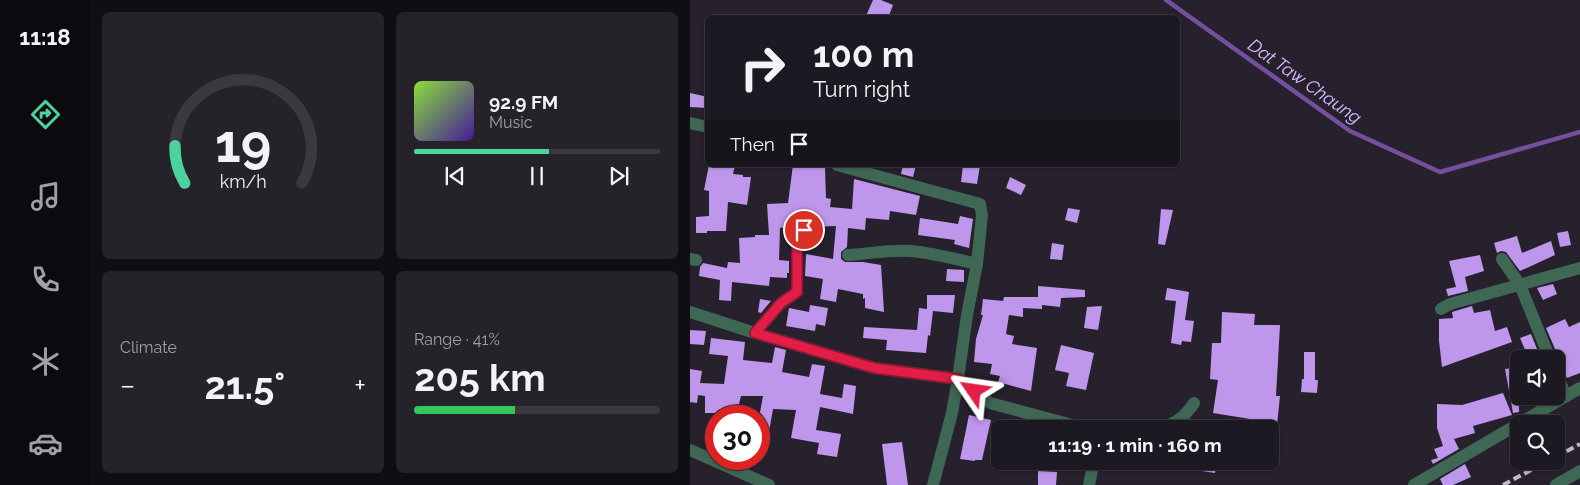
<!DOCTYPE html>
<meta charset="utf-8">
<style>
body{margin:0;font-family:Raleway,sans-serif;background:#25222a;color:#f1f3f6;height:100vh;display:flex;flex-direction:column;font-size:19px;white-space:nowrap}
*{box-sizing:border-box;margin:0}
p{font-size:16px;color:#a0a0a5}
.icon{flex:none;width:28px;height:28px;fill:none;stroke:currentColor;stroke-width:2;stroke-linecap:round;stroke-linejoin:round}
.map{position:relative;flex:1;overflow:hidden}
.side{display:flex;flex-direction:column;gap:12px;padding:12px;background:#100e13;width:600px}
.side>*{flex:none}
.top-card{position:absolute;left:15px;top:15px;width:475px;height:152px;border-radius:8px;box-shadow:0 1px 4px #0004,0 0 0 1px #3b3840;background:#1d1922;color:#f1f3f6;overflow:hidden}
.fabs{position:absolute;left:820px;top:350px;display:grid;gap:10px}
.fabs a{display:grid;place-items:center;width:55px;height:55px;border-radius:8px;background:#1d1922;box-shadow:0 1px 4px #0004,0 0 0 1px #3b3840;font-size:25px}
.speed{position:absolute;left:15px;top:405px;display:flex;gap:10px;font-size:25px;font-weight:700;text-align:center}
.speed>*{display:grid;place-content:center;width:65px;height:65px;border-radius:50%;background:#1d1922;box-shadow:0 1px 4px #0004,0 0 0 1px #3b3840;line-height:1}
.speed .limit{border:8px solid #d22;background:#fff;color:#111}
.pin{position:absolute;display:grid;place-items:center;width:42px;height:42px;color:#fff;margin:-21px;border:2px solid #fff;border-radius:50%;box-shadow:0 1px 5px #0007}
.me{position:absolute;width:55px;margin:-28px;rotate:302deg;stroke-linejoin:round;filter:drop-shadow(0 0 4px #0008)}
.turn{display:flex;align-items:center;gap:18px;height:105px;padding:0 25px;font-size:22px}
.turn .icon{width:65px;height:65px;stroke-width:2.5}
.turn b{display:block;font-size:35px;line-height:42px}
.then{display:flex;align-items:center;height:48px;padding:0 25px;background:#0003;gap:10px;font-size:19px}
.big{font-size:38px;font-weight:700;line-height:1.1}
.side .widget{flex:1;display:flex;flex-direction:column;justify-content:center;gap:8px;min-width:0;padding:0 18px;border-radius:8px;background:#25222a}
.side .dial{align-items:center;gap:0}
.dial svg{height:130px;overflow:visible;fill:none;stroke:#3b3840;stroke-width:7;stroke-linecap:round;text-anchor:middle}
.dial text{fill:#f1f3f6;stroke:none}
.song{display:flex;align-items:center;gap:15px}
.cover{width:60px;height:60px;border-radius:8px;background:linear-gradient(135deg,hsl(90 70% 55%),hsl(260 70% 35%))}
.played{height:5px;border-radius:2px;background:linear-gradient(90deg,#4ad49c 55%,#3b3840 55%)}
.keys{display:flex;justify-content:space-around;direction:ltr}
.heat{display:flex;justify-content:space-between;align-items:center;font-size:28px;direction:ltr}
.charge{height:8px;border-radius:4px;background:linear-gradient(90deg,#34c759 41%,#3b3840 0)}
.side .tiles{flex:1;display:grid;gap:12px;grid-template-columns:repeat(2,1fr)}
.trip{position:absolute;left:301px;top:420px;width:288px;height:50px;border-radius:8px;background:#1d1922;box-shadow:0 1px 4px #0004,0 0 0 1px #3b3840;font-weight:700;line-height:50px;text-align:center}
main{display:flex;flex:1;min-height:0}
.tabs{display:flex;flex-direction:column;width:90px;justify-content:space-around;align-items:center;background:#0c0a0e;color:#a0a0a5}
.tabs .icon{width:35px;height:35px}
.tabs .selected{color:#4ad49c}
.tabs b{font-size:22px;color:#f1f3f6}
.map>svg:first-child{display:block}
.lines{fill:none;stroke-linecap:round;stroke-linejoin:round}
.stream{stroke:#754e9d;stroke-width:4.5}
.building{fill:#be96eb}
.minor{stroke:#3e6854;stroke-width:12}
.rail{stroke:#bfbbc5;stroke-width:4;stroke-dasharray:8 4;stroke-linecap:butt}
.route-casing{stroke:#92132f;stroke-width:12}
.route{stroke:#e11d48;stroke-width:9}
.labels{text-anchor:middle;dominant-baseline:central;stroke-width:5;stroke-linejoin:round;paint-order:stroke}
.water-label{font-size:18px;font-style:italic;fill:#d9bcfd;stroke:#27212e}
</style>
<main>
<nav class="tabs">
<b>11:18</b>
<svg class="icon selected" aria-label="directions" viewBox="0 0 24 24"><path d="M12 3l9 9-9 9-9-9zM9 14v-3h6M13 9l2 2-2 2"/></svg>
<svg class="icon" aria-label="music" viewBox="0 0 24 24"><path d="M9 18V5l10-2v13"/><circle cx="6" cy="18" r="3"/><circle cx="16" cy="16" r="3"/></svg>
<svg class="icon" aria-label="phone" viewBox="0 0 24 24"><path d="M5 4h4l2 5-3 2q2 4 5 5l2-3 5 2v4C11 20 4 13 5 4z"/></svg>
<svg class="icon" aria-label="climate" viewBox="0 0 24 24"><path d="M12 3v18M4 7l16 10M4 17L20 7"/></svg>
<svg class="icon" aria-label="car" viewBox="0 0 24 24"><path d="M5 17H2v-5l4-1 3-4h7l3 4 3 1v5h-3M9 17h6M6 11h13"/><circle cx="7" cy="17" r="2"/><circle cx="17" cy="17" r="2"/></svg>
</nav>
<section class="side">
<div class="tiles">
<div class="widget dial"><svg viewBox="0 0 100 80">
<path d="M14 69A42 42 0 1 1 86 69"/>
<path d="M14 69A42 42 0 0 1 8 46" stroke="#4ad49c"/>
<text x="50" y="56" font-size="32" font-weight="700">19</text>
<text x="50" y="72" font-size="11">km/h</text>
</svg></div>
<div class="widget">
<div class="song"><i class="cover"></i><div><b>92.9 FM</b><p>Music</p></div></div>
<div class="played"></div>
<div class="keys"><svg class="icon" aria-label="previous" viewBox="0 0 24 24"><path d="M18 5L8 12l10 7zM5 5v14"/></svg><svg class="icon" aria-label="pause" viewBox="0 0 24 24"><path d="M8 5v14M16 5v14"/></svg><svg class="icon" aria-label="next" viewBox="0 0 24 24"><path d="M6 5l10 7-10 7zM19 5v14"/></svg></div>
</div>
<div class="widget"><p>Climate</p>
<div class="heat"><a>−</a><b class="big">21.5°</b><a>+</a></div>
</div>
<div class="widget"><p>Range · 41%</p><b class="big">205 km</b><div class="charge"></div></div>
</div>
</section>
<div class="map">
<svg width="890" height="485" viewBox="0 0 890 485">
<rect width="100%" height="100%" fill="#27212e"/>
<g class="lines">
<path class="stream" d="M476,0l184,131 90,41 140,-40"/>
</g>
<g class="building">
<path d="M183,0h8l12,5 -5,13h-23z"/>
<path d="M0,93l18,4v11l-18,-1z"/>
<path d="M19,165h26l-2,9 10,1v2h8l-4,28 -19,-3 -2,29h-19v2h-11v-16l13,-1v-25l-5,-1z"/>
<path d="M103,165l32,3 1,30 5,1 -1,8 22,2 2,-30 66,17 -4,19 -26,-4 -1,9 -23,-2 -1,12 -17,-2 -1,19 -6,5v7l4,3h18l18,3 3,47 -19,-4v-10l-2,1v-5l-25,-5 -2,13 -16,-3 3,-20 -18,-3 1,-22 27,5 3,-33 -25,1v-2l-7,-3 -7,4 -17,2 -1,32 10,1v12h-2v5l-17,-1 -1,9 -37,-4 -1,19 -12,-1 1,-20 -21,-4 1,-9 3,-4 24,5 1,-6 12,1 -1,-25 16,-1v-2h14l-2,-31 21,-1z"/>
<path d="M213,165h13l-3,12 -12,-3z"/>
<path d="M273,165h17l-3,19 -16,-2z"/>
<path d="M320,177l16,8 -5,10 -15,-7z"/>
<path d="M378,208l12,2 -3,13 -12,-3z"/>
<path d="M471,209l12,1 -8,35 -7,-1z"/>
<path d="M270,216l13,3 -4,29 -15,-4 1,-4 -37,-5 2,-17 38,6z"/>
<path d="M878,231l3,14 -11,2 -3,-14z"/>
<path d="M827,236l5,17 29,-12 4,14 -35,16 -14,-19 -5,-1 -4,2 -3,-10z"/>
<path d="M362,243l12,2 -2,15 -12,-1z"/>
<path d="M790,255l4,16 -19,6 3,14 -20,5 -2,-7 10,-2 -7,-26z"/>
<path d="M257,269l17,1v12l-18,-1z"/>
<path d="M863,284l4,10 -14,6 -6,-12z"/>
<path d="M348,286l47,4v7l-24,1 -1,9 -18,-2v4l-19,-1v9l-14,-2 -3,19 8,2 -2,8 25,4 -6,43 -33,-9 2,-6 -10,-2 2,-10 -18,-2 2,-23 7,-24h-2l2,-16 20,2 1,-4h34z"/>
<path d="M477,288l22,4 -4,28 9,1 -3,21 -9,-1 -1,4 -10,-2 5,-42 -11,-1z"/>
<path d="M237,295h28l-2,18 -20,-2 -3,25 -2,-1 -2,18 -40,-3 1,-10 -24,-2 1,-11 53,3 2,-22 8,1z"/>
<path d="M70,299l11,2 -10,12 -3,-1z"/>
<path d="M120,305l18,3 -3,18 -9,-2 -1,7 -29,-5 3,-18 20,4z"/>
<path d="M412,306l-4,24 -14,-2 3,-21z"/>
<path d="M782,306l2,7 16,-3 5,21 12,-4 5,15 -70,25 -3,-26v-22l14,-1 -1,-6z"/>
<path d="M532,312l33,2 -1,11h26l-4,71h4l-3,29 -22,-3 1,-2 -43,-7 5,-33 -8,-1 2,-36h9z"/>
<path d="M875,319l4,8 11,-5v51l-13,5 -4,-9 -6,-4 1,-9 -12,-28z"/>
<path d="M0,330l16,1 -2,14 -14,-1z"/>
<path d="M841,334l10,25h-12l-9,-21z"/>
<path d="M21,338l34,4 -2,18 29,3 3,-16 11,3 -4,22 27,5 3,-13 13,2 -5,28 22,4 2,-14 12,2 -3,28 -33,-7 -4,23 25,4 -4,23 -20,-3 2,-11 -28,-5 5,-28 -23,-1 -8,46h-6v-37l4,-22h-22l-5,20h-16l1,-3h-16v-17l-7,-1 -1,8 -7,-1v-33l12,2 -2,12 24,1 4,-28 -19,-2z"/>
<path d="M371,345l33,8 -8,37 -20,-4 3,-13 -14,-3z"/>
<path d="M614,352h11v28h3l-1,13 -16,-1 1,-13h2z"/>
<path d="M829,367v45l-6,1 -8,-44z"/>
<path d="M813,393l9,22 -39,11 2,7 -21,6 5,10 -26,15 -2,-4 7,-2 -4,-9 9,-3 -6,-18v-24l25,1z"/>
<path d="M279,415l22,5 -9,40h-7v1l-15,-2z"/>
<path d="M212,442l6,43h-21l-5,-41z"/>
<path d="M493,461h34l-2,12 -33,-5z"/>
<path d="M775,464l6,13 -18,8h-10l-3,-6z"/>
<path d="M348,471l19,1 -1,13h-18z"/>
</g>
<g class="lines">
<g class="minor">
<path d="M0,123l18,4"/>
<path d="M147,165l143,39 2,11 -5,49 -10,51 -9,64 -6,34 -19,72"/>
<path d="M158,255c21,-1 42,-6 63,-4 22,2 44,8 66,13"/>
<path d="M0,259l6,1"/>
<path d="M812,259l18,26 30,74"/>
<path d="M751,309l9,-5 130,-36"/>
<path d="M0,312l65,21 119,35 84,11 32,24 90,24 20,2"/>
<path d="M65,333l26,-30 16,-11v-46l7,-16"/>
<path d="M866,373l10,23"/>
<path d="M468,429c17,-5 27,-12 36,-26"/>
<path d="M0,450l79,35"/>
<path d="M399,485l5,-24"/>
<path d="M724,485l166,-97"/>
<path d="M866,485l24,-14"/>
</g>
<g class="rail">
<path d="M866,457l24,-13"/>
<path d="M813,485l45,-24"/>
</g>
</g>
<g class="lines">
<g class="route-casing">
<path id="route" d="M114,230l-7,16v46l-16,11 -26,30 119,35 84,11 16,12"/>
</g>
<use href="#route" class="route"/>
</g>
<g class="labels">
<g class="water-label">
<text transform="translate(615 81) rotate(35)">Dat Taw Chaung</text>
</g>
</g>
</svg>
<div class="fabs">
<a><svg class="icon" aria-label="sound" viewBox="0 0 24 24"><path d="M4 9h4l5-4v14l-5-4H4zM17 9q2 3 0 6"/></svg></a>
<a><svg class="icon" aria-label="search" viewBox="0 0 24 24"><circle cx="10" cy="10" r="6"/><path d="M15 15l6 6"/></svg></a>
</div>
<div class="speed"><div class="limit">30</div></div>
<div class="pin" style="left:114px;top:230px;background:#d93025"><svg class="icon" aria-label="arrive" viewBox="0 0 24 24"><path d="M6 21V4h12l-3 4 3 4H6"/></svg></div>
<svg class="me" style="left:284px;top:391px" viewBox="-20 -20 40 40"><path d="M0-17L14 15 0 8-14 15z" fill="#e11d48" stroke="#fff" stroke-width="4"/></svg>
<div class="trip">11:19 · 1 min · 160 m</div>
<div class="top-card">
<div class="turn"><svg class="icon" aria-label="right" viewBox="0 0 24 24"><path d="M7 20v-9h11M14 6l5 5-5 5"/></svg><div><b>100 m</b>Turn right</div></div>
<div class="then">Then<svg class="icon" aria-label="arrive" viewBox="0 0 24 24"><path d="M6 21V4h12l-3 4 3 4H6"/></svg></div>
</div>
</div>
</main>
